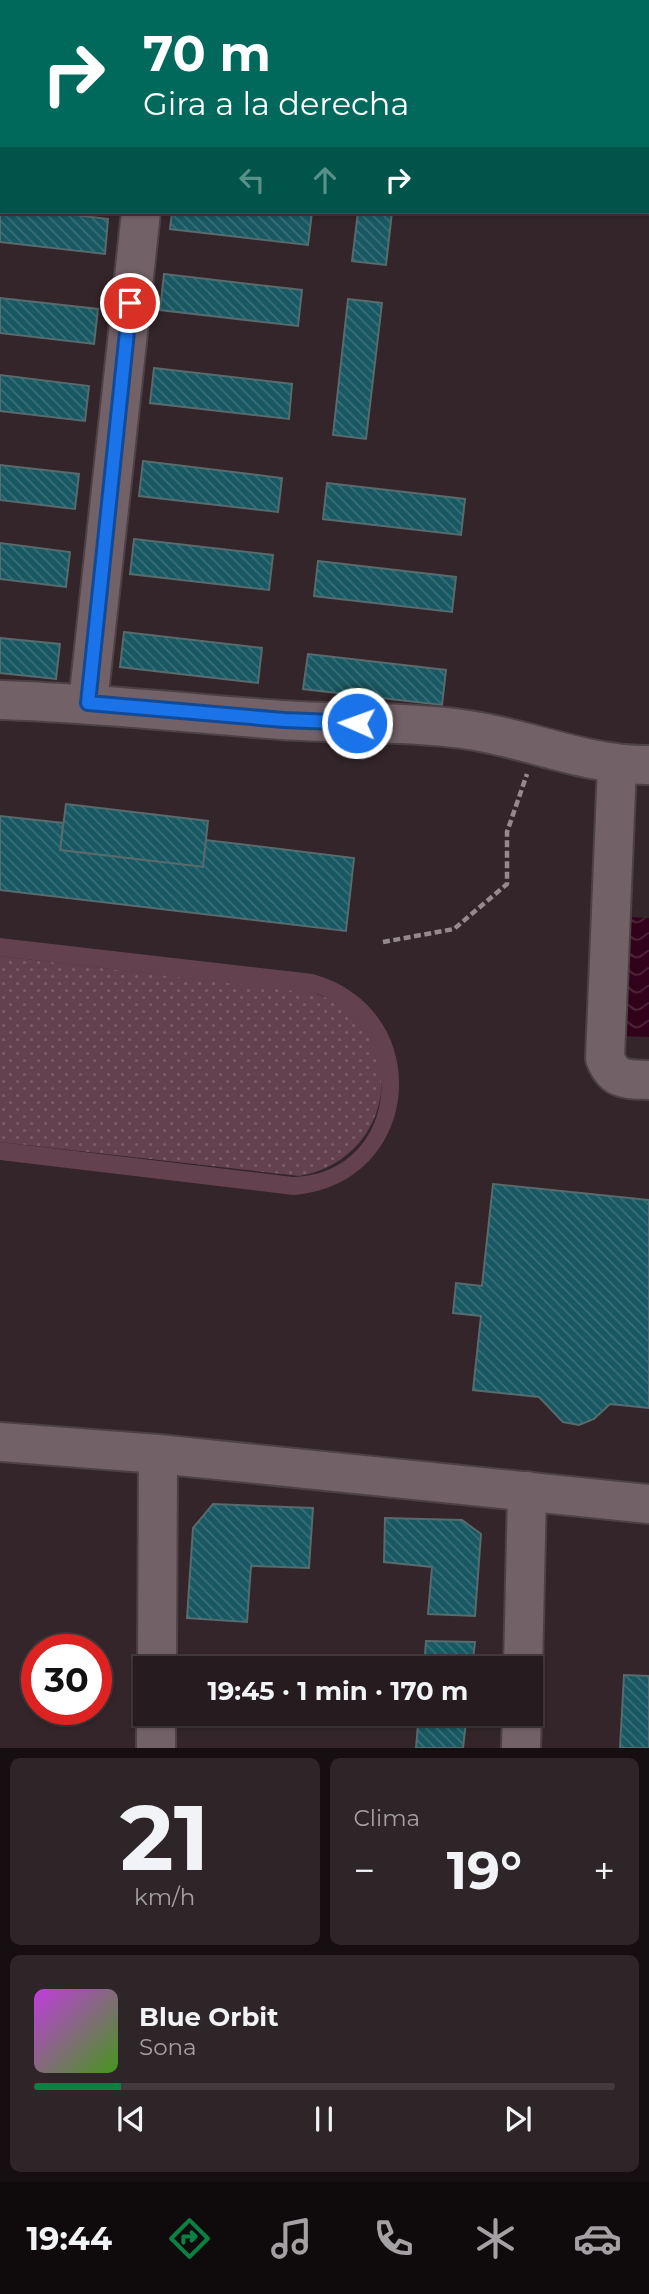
<!DOCTYPE html>
<html lang="es">
<meta charset="utf-8">
<style>
body{margin:0;font-family:Montserrat,sans-serif;background:#2e2528;color:#f1f3f6;height:100vh;display:flex;flex-direction:column;font-size:26px;white-space:nowrap}
*{box-sizing:border-box;margin:0}
p{font-size:23px;color:#a4a1a4}
.icon{flex:none;width:38px;height:38px;fill:none;stroke:currentColor;stroke-width:2;stroke-linecap:round;stroke-linejoin:round}
.map{position:relative;height:1748px;overflow:hidden}
.details{display:flex;flex-direction:column;gap:10px;padding:10px;background:#150f11;flex:1}
.details>*{flex:none}
.banner{position:absolute;left:0px;top:0px;width:649px;height:214px;box-shadow:0 2px 5px #0004,0 0 0 2px #423a3d;background:#00695c;color:#fff;overflow:hidden}
.speed{position:absolute;left:21px;top:1634px;display:flex;gap:14px;font-size:35px;font-weight:700;text-align:center}
.speed>*{display:grid;place-content:center;width:91px;height:91px;border-radius:50%;background:#261c1f;box-shadow:0 2px 5px #0004,0 0 0 2px #423a3d;line-height:1}
.speed .limit{border:10px solid #d22;background:#fff;color:#111}
.pin{position:absolute;display:grid;place-items:center;width:60px;height:60px;color:#fff;margin:-30px;border:4px solid #fff;border-radius:50%;box-shadow:0 2px 7px #0007}
.me{position:absolute;width:77px;margin:-38px;rotate:272deg;stroke-linejoin:round;filter:drop-shadow(0 0 5px #0008)}
.turn{display:flex;align-items:center;gap:24px;height:147px;padding:0 28px;font-size:32px}
.turn .icon{width:91px;height:91px;stroke-width:2.5}
.turn b{display:block;font-size:49px;line-height:60px}
.lanes{display:flex;align-items:center;height:66px;padding:0 28px;background:#0003;justify-content:center;gap:35px;direction:ltr}
.lanes .off{opacity:.35}
.big{font-size:52px;font-weight:700;line-height:1.1}
.details .card{flex:1;display:flex;flex-direction:column;justify-content:center;gap:10px;min-width:0;padding:0 24px;border-radius:10px;background:#2e2528}
.details .dial{align-items:center;gap:0}
.dial b{font-size:91px;line-height:1}
.song{display:flex;align-items:center;gap:21px}
.cover{width:84px;height:84px;border-radius:10px;background:linear-gradient(135deg,hsl(290 70% 55%),hsl(100 70% 35%))}
.played{height:7px;border-radius:4px;background:linear-gradient(90deg,#0b8043 15%,#423a3d 15%)}
.keys{display:flex;justify-content:space-around;direction:ltr}
.heat{display:flex;justify-content:space-between;align-items:center;font-size:38px;direction:ltr}
.details .tiles{flex:1;display:grid;gap:10px;grid-template-columns:1fr 1fr}
.card:last-child{grid-column:span 2}
.trip{position:absolute;left:133px;top:1656px;width:410px;height:70px;border-radius:0px;background:#261c1f;box-shadow:0 2px 5px #0004,0 0 0 2px #423a3d;font-weight:700;line-height:70px;text-align:center}
.tab-bar{display:flex;height:112px;justify-content:space-around;align-items:center;background:#0f0b0c;color:#a4a1a4}
.tab-bar .icon{width:49px;height:49px}
.tab-bar .on{color:#0b8043}
.tab-bar b{font-size:32px;color:#f1f3f6}
.map>svg:first-child{display:block}
.grass{fill:url(#grass-dots)}
.garden{fill:#64414e}
.water{fill:url(#water-waves)}
.building{fill:url(#building-back-hatch);stroke:#576a6d;stroke-width:2}
.lines{fill:none;stroke-linecap:round;stroke-linejoin:round}
.minor-casing{stroke:#4d4146;stroke-width:42}
.path{stroke:#95898d;stroke-width:4.5;stroke-dasharray:7 3.5;stroke-linecap:butt}
.minor{stroke:#726166;stroke-width:38}
.route-casing{stroke:#114b97;stroke-width:18}
.route{stroke:#1a73e8;stroke-width:12}
</style>
<div class="map">
<svg width="649" height="1748" viewBox="0 0 649 1748">
<defs>
<pattern id="grass-dots" width="8" height="8" patternUnits="userSpaceOnUse" patternTransform="scale(1.75)"><rect width="8" height="8" fill="#64414e"/><path d="M2 2h.1M6 6h.1" fill="none" stroke="#7a5c68" stroke-width="1.8" stroke-linecap="round"/></pattern>
<pattern id="water-waves" width="16" height="10" patternUnits="userSpaceOnUse" patternTransform="scale(1.75)"><rect width="16" height="10" fill="#310219"/><path d="M0 5q4-4 8 0t8 0" fill="none" stroke="#4f273a"/></pattern>
<pattern id="building-back-hatch" width="6" height="6" patternUnits="userSpaceOnUse" patternTransform="scale(1.75)"><rect width="6" height="6" fill="#185862"/><path d="M-1 5l2 2M0 0l6 6M5-1l2 2" fill="none" stroke="#3a7078"/></pattern>
</defs>
<rect width="100%" height="100%" fill="#332529"/>
<path class="grass" d="M0,956l310,36c102,27 92,166 -11,184l-299,-34z"/>
<path class="garden" d="M0,938l313,36c125,35 110,211 -20,221l-293,-35v-18l293,35c103,-2 122,-143 25,-183l-318,-38z"/>
<path class="water" d="M627,917l22,1v119l-27,-1z"/>
<g class="building">
<path d="M317,0h62v2z"/>
<path d="M587,0h62v8l-1,-6z"/>
<path d="M0,206l2,6h47l59,7 -3,35 -105,-12z"/>
<path d="M172,212h140l-4,33 -138,-16z"/>
<path d="M358,212h34l-6,53 -34,-4z"/>
<path d="M164,274l138,16 -4,36 -138,-16z"/>
<path d="M0,298l98,11 -4,35 -94,-11z"/>
<path d="M348,299l34,4 -16,136 -33,-4z"/>
<path d="M154,368l138,16 -3,35 -139,-16z"/>
<path d="M0,375l89,11 -4,35 -85,-10z"/>
<path d="M143,461l139,17 -4,34 -139,-16z"/>
<path d="M0,465l79,9 -4,35 -75,-9z"/>
<path d="M327,483l138,16 -4,36 -138,-16z"/>
<path d="M134,539l139,16 -4,35 -139,-16z"/>
<path d="M0,543l70,9 -4,35 -66,-8z"/>
<path d="M318,561l138,16 -4,35 -138,-16z"/>
<path d="M124,632l138,16 -4,35 -138,-16z"/>
<path d="M0,638l60,6 -4,35 -56,-6z"/>
<path d="M308,654l138,16 -4,35 -139,-16z"/>
<path d="M66,804l142,17 -5,46 -143,-17z"/>
<path d="M0,816l63,7 -3,27 143,17 3,-27 148,18 -8,73 -346,-41z"/>
<path d="M493,1184l156,16v208l-39,-4 -16,15 -15,6 -16,-3 -24,-25 -66,-7 8,-74 -28,-3 3,-30 26,3z"/>
<path d="M213,1504l100,4 -4,60 -58,-2 -4,56 -60,-4 6,-90z"/>
<path d="M385,1518l77,2 19,14 -6,82 -47,-2 4,-47 -48,-5z"/>
<path d="M426,1641l49,1 -3,26h-48z"/>
<path d="M624,1675l25,1v72h-29z"/>
<path d="M419,1713h48l-4,35h-47z"/>
</g>
<g class="lines">
<g class="minor-casing">
<g id="minor">
<path d="M160,2v-2"/>
<path d="M0,700c94,3 187,13 281,20 60,4 121,1 181,9 64,8 122,37 187,36"/>
<path d="M88,703l53,-491"/>
<path d="M617,765l-12,293c9,23 21,21 44,22"/>
<path d="M0,1442l158,12 491,50"/>
<path d="M157,1668l1,-214"/>
<path d="M523,1668l4,-177"/>
<path d="M156,1748v-35"/>
<path d="M521,1748l1,-35"/>
</g>
</g>
<path class="path" d="M383,942l71,-13 53,-45v-52l20,-58"/>
<use href="#minor" class="minor"/>
</g>
<g class="lines">
<g class="route-casing">
<path id="route" d="M130,303l-42,400 196,17 73,3"/>
</g>
<use href="#route" class="route"/>
</g>
</svg>
<div class="speed"><div class="limit">30</div></div>
<div class="pin" style="left:130px;top:303px;background:#d93025"><svg class="icon" aria-label="arrive" viewBox="0 0 24 24"><path d="M6 21V4h12l-3 4 3 4H6"/></svg></div>
<svg class="me" style="left:357px;top:723px" viewBox="-20 -20 40 40"><circle r="17" fill="#1a73e8" stroke="#fff" stroke-width="3"/><path d="M0-11L8 9 0 5-8 9z" fill="#fff"/></svg>
<div class="trip">19:45 · 1 min · 170 m</div>
<div class="banner">
<div class="turn"><svg class="icon" aria-label="right" viewBox="0 0 24 24"><path d="M7 20v-9h11M14 6l5 5-5 5"/></svg><div><b>70 m</b>Gira a la derecha</div></div>
<div class="lanes"><svg class="icon off" aria-label="left" viewBox="0 0 24 24"><path d="M17 20v-9H6M10 6l-5 5 5 5"/></svg><svg class="icon off" aria-label="ahead" viewBox="0 0 24 24"><path d="M12 20V5M6 11l6-6 6 6"/></svg><svg class="icon" aria-label="right" viewBox="0 0 24 24"><path d="M7 20v-9h11M14 6l5 5-5 5"/></svg></div>
</div>
</div>
<section class="details">
<div class="tiles">
<div class="card dial"><b>21</b><p>km/h</p></div>
<div class="card"><p>Clima</p>
<div class="heat"><a>−</a><b class="big">19°</b><a>+</a></div>
</div>
<div class="card">
<div class="song"><i class="cover"></i><div><b>Blue Orbit</b><p>Sona</p></div></div>
<div class="played"></div>
<div class="keys"><svg class="icon" aria-label="previous" viewBox="0 0 24 24"><path d="M18 5L8 12l10 7zM5 5v14"/></svg><svg class="icon" aria-label="pause" viewBox="0 0 24 24"><path d="M8 5v14M16 5v14"/></svg><svg class="icon" aria-label="next" viewBox="0 0 24 24"><path d="M6 5l10 7-10 7zM19 5v14"/></svg></div>
</div>
</div>
</section>
<nav class="tab-bar">
<b>19:44</b>
<svg class="icon on" aria-label="directions" viewBox="0 0 24 24"><path d="M12 3l9 9-9 9-9-9zM9 14v-3h6M13 9l2 2-2 2"/></svg>
<svg class="icon" aria-label="music" viewBox="0 0 24 24"><path d="M9 18V5l10-2v13"/><circle cx="6" cy="18" r="3"/><circle cx="16" cy="16" r="3"/></svg>
<svg class="icon" aria-label="phone" viewBox="0 0 24 24"><path d="M5 4h4l2 5-3 2q2 4 5 5l2-3 5 2v4C11 20 4 13 5 4z"/></svg>
<svg class="icon" aria-label="climate" viewBox="0 0 24 24"><path d="M12 3v18M4 7l16 10M4 17L20 7"/></svg>
<svg class="icon" aria-label="car" viewBox="0 0 24 24"><path d="M5 17H2v-5l4-1 3-4h7l3 4 3 1v5h-3M9 17h6M6 11h13"/><circle cx="7" cy="17" r="2"/><circle cx="17" cy="17" r="2"/></svg>
</nav>
